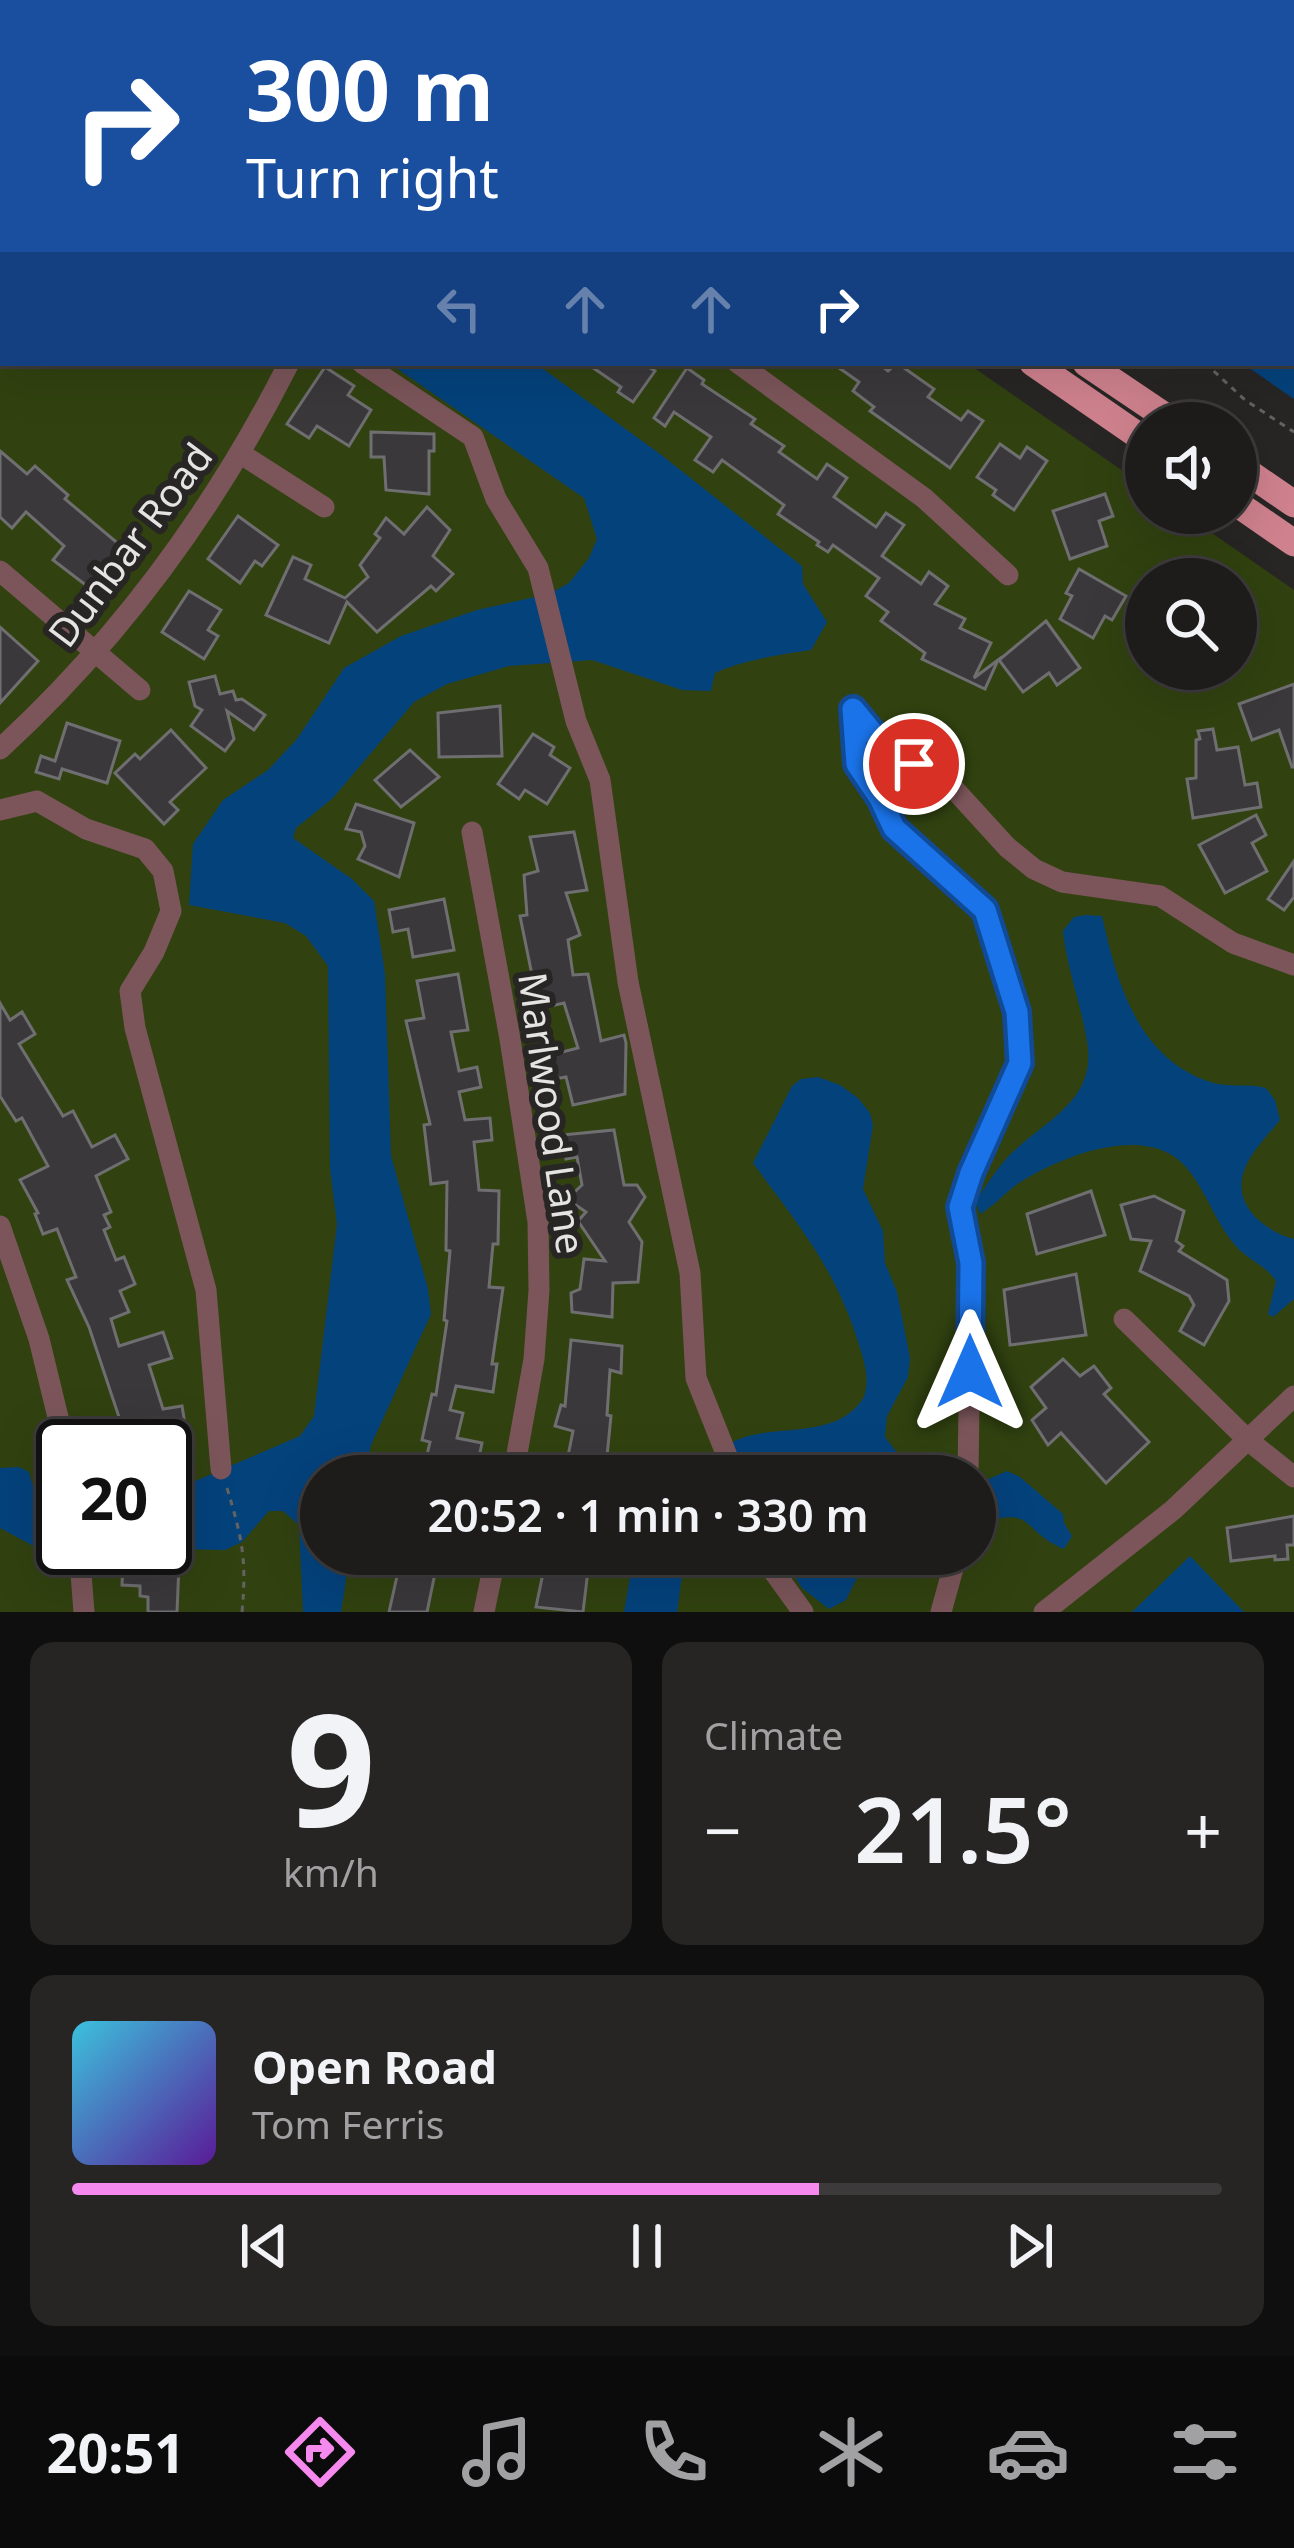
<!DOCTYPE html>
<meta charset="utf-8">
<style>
body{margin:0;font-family:"Noto Sans",sans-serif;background:#262524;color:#f1f3f6;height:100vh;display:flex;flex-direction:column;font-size:45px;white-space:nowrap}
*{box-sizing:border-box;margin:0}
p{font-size:39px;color:#a1a1a3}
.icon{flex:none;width:66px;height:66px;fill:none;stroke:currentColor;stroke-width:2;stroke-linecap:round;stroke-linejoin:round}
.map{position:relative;height:1612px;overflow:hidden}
.details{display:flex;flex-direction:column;gap:30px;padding:30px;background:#100f0f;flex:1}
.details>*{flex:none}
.guide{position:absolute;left:0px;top:0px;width:1296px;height:366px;box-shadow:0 12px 48px #0002,0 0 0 3px #3c3a3a;background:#1a4fa0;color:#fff;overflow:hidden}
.tools{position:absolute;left:1125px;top:402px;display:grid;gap:24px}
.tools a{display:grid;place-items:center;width:132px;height:132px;border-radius:50%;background:#1e1c1b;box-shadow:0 12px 48px #0002,0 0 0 3px #3c3a3a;font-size:60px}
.speed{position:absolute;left:36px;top:1419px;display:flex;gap:24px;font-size:60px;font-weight:700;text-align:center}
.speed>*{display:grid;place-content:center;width:156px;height:156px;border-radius:50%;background:#1e1c1b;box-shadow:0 12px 48px #0002,0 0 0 3px #3c3a3a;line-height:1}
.speed .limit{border:6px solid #111;border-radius:18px;background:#fff;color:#111}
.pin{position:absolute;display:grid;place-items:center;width:102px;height:102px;color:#fff;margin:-51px;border:6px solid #fff;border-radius:50%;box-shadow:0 3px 12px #0007}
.me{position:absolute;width:132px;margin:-66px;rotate:0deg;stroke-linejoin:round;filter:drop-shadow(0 0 9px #0008)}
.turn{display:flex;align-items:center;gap:42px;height:252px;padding:0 48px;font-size:54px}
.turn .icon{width:156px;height:156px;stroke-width:2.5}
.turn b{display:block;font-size:84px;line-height:102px}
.lanes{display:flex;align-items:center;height:114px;padding:0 48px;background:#0003;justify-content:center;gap:60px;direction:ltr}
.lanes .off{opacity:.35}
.big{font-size:90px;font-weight:600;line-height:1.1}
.details .widget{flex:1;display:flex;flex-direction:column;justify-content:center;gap:18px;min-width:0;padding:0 42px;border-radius:24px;background:#262524}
.details .dial{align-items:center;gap:0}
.dial b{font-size:156px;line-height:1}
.song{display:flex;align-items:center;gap:36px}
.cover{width:144px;height:144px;border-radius:18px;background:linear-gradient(135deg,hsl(190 70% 55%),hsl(270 70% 35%))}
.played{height:12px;border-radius:6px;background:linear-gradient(90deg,#f689ee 65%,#3c3a3a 65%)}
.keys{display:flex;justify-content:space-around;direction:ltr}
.heat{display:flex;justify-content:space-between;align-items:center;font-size:66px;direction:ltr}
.details .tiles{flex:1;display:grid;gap:30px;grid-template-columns:1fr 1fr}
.widget:last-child{grid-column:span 2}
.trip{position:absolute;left:300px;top:1455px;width:696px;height:120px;border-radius:60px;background:#1e1c1b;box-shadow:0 12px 48px #0002,0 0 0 3px #3c3a3a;font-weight:600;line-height:120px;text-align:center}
.dock{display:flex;height:192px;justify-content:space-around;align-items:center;background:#0c0b0b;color:#a1a1a3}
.dock .icon{width:84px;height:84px}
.dock .active{color:#f689ee}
.dock b{font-size:54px;color:#f1f3f6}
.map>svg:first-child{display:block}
.green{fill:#314210;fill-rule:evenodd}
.water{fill:#04427c}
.building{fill:#3a383b;stroke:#6f6e70;stroke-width:3}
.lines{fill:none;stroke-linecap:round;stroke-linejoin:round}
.path{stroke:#656361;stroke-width:3;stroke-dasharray:6 6;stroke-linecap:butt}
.minor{stroke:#7b555a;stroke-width:21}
.major{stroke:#cf828e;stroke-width:27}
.route-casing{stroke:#114b97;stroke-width:30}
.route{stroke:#1a73e8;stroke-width:21}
.labels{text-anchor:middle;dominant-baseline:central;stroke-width:12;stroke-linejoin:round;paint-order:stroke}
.street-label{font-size:39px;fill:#e5e4e3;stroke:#282624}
</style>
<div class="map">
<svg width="1294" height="1612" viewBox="0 0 1294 1612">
<rect width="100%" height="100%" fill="#282624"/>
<g class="green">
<path d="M0,0l447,3h-444v360h964l179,124v26h37l111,77v1022h-1294zM1146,579h90v90h-90zM63,1446h102v102h-102zM321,1476h654v78h-654z"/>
<path d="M838,0h456v313l-1,-310z"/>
</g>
<g class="water">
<path d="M1294,285v114l-52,-36h51z"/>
<path d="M389,363h146l125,91 142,112 1,18 24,38 -16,28c-29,4 -71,11 -96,23l-4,18 -29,-1 -90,-30 -83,6 -62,18 -33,18 -81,96 -37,30 -3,10 59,41 22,22 11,73 6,182 37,133 3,25 -60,131 -7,31h-43v78h29l-9,58h-38l-4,-87 -16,-14h-14l-27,31 -17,8 -93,-2h33v-54l135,-58 14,-20 23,-192 -7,-55 -2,-203 -22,-30 -21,-13 -96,-18 4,-61 30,-44 45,-30 29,-31 47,-71 57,-32 76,-26 72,-16 20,-11 20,-25 8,-19 -13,-41z"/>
<path d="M1085,915l17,1c15,68 36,142 108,166 17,6 38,1 56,6l9,12 5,20c-12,15 -28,31 -35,48 -15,36 19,63 49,71v60l-21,18 -5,-3 8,-33c-11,-17 -29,-21 -41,-36 -20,-23 -29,-55 -49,-78 -40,-46 -128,-10 -170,18 -12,9 -22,21 -36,29l-5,-12c12,-17 24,-38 40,-52 36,-33 82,-52 72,-109 -6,-37 -20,-72 -24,-110l11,-14z"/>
<path d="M818,1077l22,8 18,13 12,15 3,12 -10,64 20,42 2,32 12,29 13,66 -2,19 -21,39 -2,21 13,17 29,22h-275c13,-9 21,-5 35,-9 21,-6 37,-24 58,-30 39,-12 94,1 119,-40 6,-19 0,-37 -6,-55 -23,-75 -60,-117 -105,-179l39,-77 9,-7z"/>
<path d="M19,1467l10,5 16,59v14l-6,4 -39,-21v-60z"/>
<path d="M1007,1471l13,6 43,37 1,9 8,13 -8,13c-46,-19 -26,-45 -89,-24v-40z"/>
<path d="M634,1554h51l-8,58h-53z"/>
<path d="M781,1554h88l-23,46 -17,9 -27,-21z"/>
<path d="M1190,1556l54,56h-112z"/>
</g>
<g class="building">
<path d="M586,363h56l13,8 -22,31 -15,-10 3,-5z"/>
<path d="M832,363h46l10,8 9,-8 37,26 -6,8 33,23 7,-9 15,10 -33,47 -80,-57 4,-4 -21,-16 6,-9z"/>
<path d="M325,367l29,19 -6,9 23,15 -22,36 -32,-20 -8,12 -22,-14z"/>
<path d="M687,368l17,12 -2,4 53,35 -4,5 33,22 -5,6 38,27 10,-15 20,14 -13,19 42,30 10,-14 18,12 -22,31 39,28 8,-12 19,14 -13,18 30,15 -5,9 31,15 -17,35 24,-18 -13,29 -63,-30 3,-6 -44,-32 7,-9 -22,-16 13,-18 -46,-33 -5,7 -11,-7 2,-3 -41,-28 6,-9 -62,-45 -9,12 -18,-12 16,-23 -37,-25 -9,14 -11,-8z"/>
<path d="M371,432l63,2v17h-5v43l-43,-4 -2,-33h-13z"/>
<path d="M1000,444l20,14 7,-11 20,14 -33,49 -21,-15 3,-5 -19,-13z"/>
<path d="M0,451l27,23 8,-8 33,29 -3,4 68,57 -33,40 -47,-36 11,-14 -38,-34 -14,16 -12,-11z"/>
<path d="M1105,494l8,22 -14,5 8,25 -37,13 -17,-48z"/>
<path d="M427,507l23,23 -17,26 20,18 -17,17 -5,-5 -54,46 -30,-30 -18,41 -63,-28 27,-58 18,8 -6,14 40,19 23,-21 -8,-12 20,-27 -5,-4 11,-16 18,16z"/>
<path d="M238,516l40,29 -16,21 -7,-5 -15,22 -32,-24z"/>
<path d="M1079,569l47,27 -14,24 -7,-4 -12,22 -33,-19 12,-23 -6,-3z"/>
<path d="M189,591l32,19 -13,20 10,6 -14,23 -42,-27z"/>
<path d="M1046,621l34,47 -23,17 -8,-12 -26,19 -24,-32z"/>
<path d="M0,627l38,34 -38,42z"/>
<path d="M215,676l5,18 13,-3 3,9 6,-1 23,16 -11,15 -27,-19 7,28 -9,12 -34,-25 11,-16 -7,-4 -6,-24z"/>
<path d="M1294,684v83h-2l-13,-37 -27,10 -13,-36z"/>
<path d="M500,706l2,50 -63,1 -1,-44z"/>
<path d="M67,723l53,18 -13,42 -45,-14 -3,10 -23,-7 5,-16 14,5z"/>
<path d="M1213,729l4,21 21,-3 7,38 12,-2 4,24 -68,11 -6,-39 9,-1v-38l4,-1 -2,-8z"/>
<path d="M171,730l35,38 -36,34 8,8 -14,14 -49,-51 20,-19 5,5z"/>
<path d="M533,734l21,13 -4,8 20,13 -23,36 -22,-14 -6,9 -21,-15z"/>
<path d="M410,750l29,27 -38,30 -26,-27z"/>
<path d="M356,804l58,19 -15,54 -41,-18 7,-13 -4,-14 -15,-3z"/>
<path d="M1256,815l10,20 -14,8 15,28 -42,22 -26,-48z"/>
<path d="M574,832l13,58 -21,3 14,42 -12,5 5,35 15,-1 13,67 23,-6 2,8 -1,51 -52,11 -7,-28 -17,3 -2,-24 31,-8 -14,-45 -31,7 -4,-29 4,-1 -13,-64 7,-1 -3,-40 14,-4 -8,-34z"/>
<path d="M1294,861v36l-10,13 -16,-11z"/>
<path d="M444,899l10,51 -41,7 -5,-28 -15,3 -4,-22z"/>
<path d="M458,974l10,56 -17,2 8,39 18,-4 4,20 -22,5 6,28 25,-2 2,22 -18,2 5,48 20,1 -1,53h-5l-4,43 14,1 -11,76h5l-4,28 -37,-6 -6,24 13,3 -6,25 25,5 -7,33h-53l8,-34 -8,-2 10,-46 4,1 11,-74 -3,-1 6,-69 -4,-1 1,-68 -16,2 -7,-59 6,-1 -24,-103 18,-3 -7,-37z"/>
<path d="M0,1003l10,17 12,-8 13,22 -16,10 44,72 10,-5 19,36 23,-12 13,24 -32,17 15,36 -7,3 6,12 -6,3 12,30 8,-3 11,27 -15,7 9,21 -18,7 8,27 44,-14 9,26 -23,7 14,44 19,-3 5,30 -18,4 1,6h-43l-2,-9 -26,5 -4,-21 24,-4 -30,-90 -22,-47 9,-3 -19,-48 -14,5 -8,-20 3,-1 -18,-33 28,-14 -26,-48 -6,3 -16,-25z"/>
<path d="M614,1130l10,55h13l8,12 -16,25 13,20 -4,40 -25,1 -1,34 -40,-5 -1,-19 9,-4 4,-30 21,2 -27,-40 8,-9 -19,-13 15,-14 -5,-28 -11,2 -4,-24z"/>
<path d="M1091,1191l14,44 -68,19 -10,-40z"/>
<path d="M1154,1196l30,15 -8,30 7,5 -4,5 48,29 2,21 -25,44 -24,-14 14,-26 -5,-9 -49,-25 11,-30 -20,-2 -10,-34z"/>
<path d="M1076,1274l10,61 -76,10 -6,-55z"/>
<path d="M571,1340l51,6 -1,27 -11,-3 -3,45 4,1 -6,60h-41l9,-45 -18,-5 6,-21 4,1z"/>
<path d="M1063,1359l17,17 14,-10 17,22 -7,6 45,48 -43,41 -45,-50 -13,12 -16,-25 14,-12 -15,-21z"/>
<path d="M1294,1516v29h-7l1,14 -13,1v-4l-44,5 -4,-33z"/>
<path d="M402,1554h37l-12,58h-38z"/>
<path d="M547,1554h43l-7,58 -47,-5z"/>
<path d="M123,1563l56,2 -2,47h-29v-15l-8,-1v-10l-18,-1z"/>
</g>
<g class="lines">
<g class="path">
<path d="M659,0l6,3"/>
<path d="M1205,363l40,37 49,32"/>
<path d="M227,1488c15,50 20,71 15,124"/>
</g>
<g class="minor">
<path d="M216,0l4,3"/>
<path d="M0,312l3,-2"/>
<path d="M362,363l111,74 23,62 42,69 38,153 24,59 28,202 62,291 6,105 39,98"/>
<path d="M738,363l186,135 84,77"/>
<path d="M241,454l83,53"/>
<path d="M0,571l140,119"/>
<path d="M0,749c121,-111 215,-240 289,-386"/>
<path d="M0,810l37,-9 49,28 59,20 18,22 8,40 -17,41 -24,39 5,37 71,262 15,179"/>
<path d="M472,832l38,207 28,183 1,68 -5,69 -21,117"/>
<path d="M0,1226l39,113 26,107"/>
<path d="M1124,1319l125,122 45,36"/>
<path d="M968,1476l3,-213 -11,-56 11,-34 49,-110 -3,-51 -32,-102 -91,-82 -14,-30 -23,-34 -4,-55 23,29 79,52 52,57 27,22 28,13 98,14 73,47 61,22"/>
<path d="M79,1548l5,64"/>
<path d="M761,1554l42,58"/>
<path d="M484,1612l12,-58"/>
<path d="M941,1612l16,-58"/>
<path d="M1044,1612l129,-102 121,-114"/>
</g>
<g class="major">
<path d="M519,0l5,3"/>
<path d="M1033,363l113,78"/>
<path d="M1086,363l89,60"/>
<path d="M1236,464l58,40"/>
<path d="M1236,503l58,40"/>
</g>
</g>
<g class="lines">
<g class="route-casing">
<path id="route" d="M914,764l-38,-27 -23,-28 4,55 23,34 14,30 91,82 32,102 3,51 -49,110 -11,34 11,56 -1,109"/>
</g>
<use href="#route" class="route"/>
</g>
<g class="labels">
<g class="street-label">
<text transform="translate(129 544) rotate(-53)">Dunbar Road</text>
<text transform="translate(553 1113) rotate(82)">Marlwood Lane</text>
</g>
</g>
</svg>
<div class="tools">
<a><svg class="icon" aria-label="sound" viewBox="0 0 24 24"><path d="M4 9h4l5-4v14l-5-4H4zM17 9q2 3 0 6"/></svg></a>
<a><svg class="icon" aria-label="search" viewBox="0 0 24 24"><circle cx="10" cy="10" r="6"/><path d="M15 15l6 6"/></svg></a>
</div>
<div class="speed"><div class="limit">20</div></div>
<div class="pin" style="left:914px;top:764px;background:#d93025"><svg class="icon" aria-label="arrive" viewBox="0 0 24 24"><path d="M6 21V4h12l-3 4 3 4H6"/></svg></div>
<svg class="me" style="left:970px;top:1372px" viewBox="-20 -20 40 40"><path d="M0-17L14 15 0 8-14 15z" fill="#1a73e8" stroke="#fff" stroke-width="4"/></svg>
<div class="trip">20:52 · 1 min · 330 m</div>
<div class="guide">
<div class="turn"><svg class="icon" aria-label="right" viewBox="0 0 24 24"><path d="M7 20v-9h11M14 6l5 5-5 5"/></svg><div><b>300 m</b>Turn right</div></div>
<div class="lanes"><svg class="icon off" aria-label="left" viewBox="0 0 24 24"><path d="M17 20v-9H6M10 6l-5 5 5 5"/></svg><svg class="icon off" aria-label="ahead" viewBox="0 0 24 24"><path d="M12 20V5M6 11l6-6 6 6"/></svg><svg class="icon off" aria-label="ahead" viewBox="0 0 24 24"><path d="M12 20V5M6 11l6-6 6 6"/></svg><svg class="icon" aria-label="right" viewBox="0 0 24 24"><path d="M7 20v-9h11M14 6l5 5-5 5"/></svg></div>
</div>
</div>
<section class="details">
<div class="tiles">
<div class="widget dial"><b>9</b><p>km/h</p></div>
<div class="widget"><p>Climate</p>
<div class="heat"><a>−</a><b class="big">21.5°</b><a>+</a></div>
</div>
<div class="widget">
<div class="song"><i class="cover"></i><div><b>Open Road</b><p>Tom Ferris</p></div></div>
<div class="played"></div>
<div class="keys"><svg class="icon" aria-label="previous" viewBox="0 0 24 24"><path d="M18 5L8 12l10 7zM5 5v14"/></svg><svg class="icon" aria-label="pause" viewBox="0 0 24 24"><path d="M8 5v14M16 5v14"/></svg><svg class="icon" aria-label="next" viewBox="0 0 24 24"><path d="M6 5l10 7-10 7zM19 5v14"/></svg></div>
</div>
</div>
</section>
<nav class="dock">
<b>20:51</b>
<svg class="icon active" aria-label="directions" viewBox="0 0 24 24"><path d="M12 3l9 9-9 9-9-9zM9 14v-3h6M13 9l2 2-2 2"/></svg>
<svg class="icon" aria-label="music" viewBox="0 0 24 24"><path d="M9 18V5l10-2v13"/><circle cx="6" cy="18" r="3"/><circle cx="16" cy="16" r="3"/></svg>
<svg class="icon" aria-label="phone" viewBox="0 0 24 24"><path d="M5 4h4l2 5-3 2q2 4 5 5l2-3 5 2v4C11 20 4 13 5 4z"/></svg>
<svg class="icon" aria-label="climate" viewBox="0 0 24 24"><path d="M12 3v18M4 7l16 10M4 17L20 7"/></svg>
<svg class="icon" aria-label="car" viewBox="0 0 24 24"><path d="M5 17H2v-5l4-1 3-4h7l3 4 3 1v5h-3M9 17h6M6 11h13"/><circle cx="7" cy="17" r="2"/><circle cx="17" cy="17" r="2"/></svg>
<svg class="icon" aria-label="filters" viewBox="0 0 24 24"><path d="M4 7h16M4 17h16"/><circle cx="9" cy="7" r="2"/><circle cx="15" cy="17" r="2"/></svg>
</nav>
